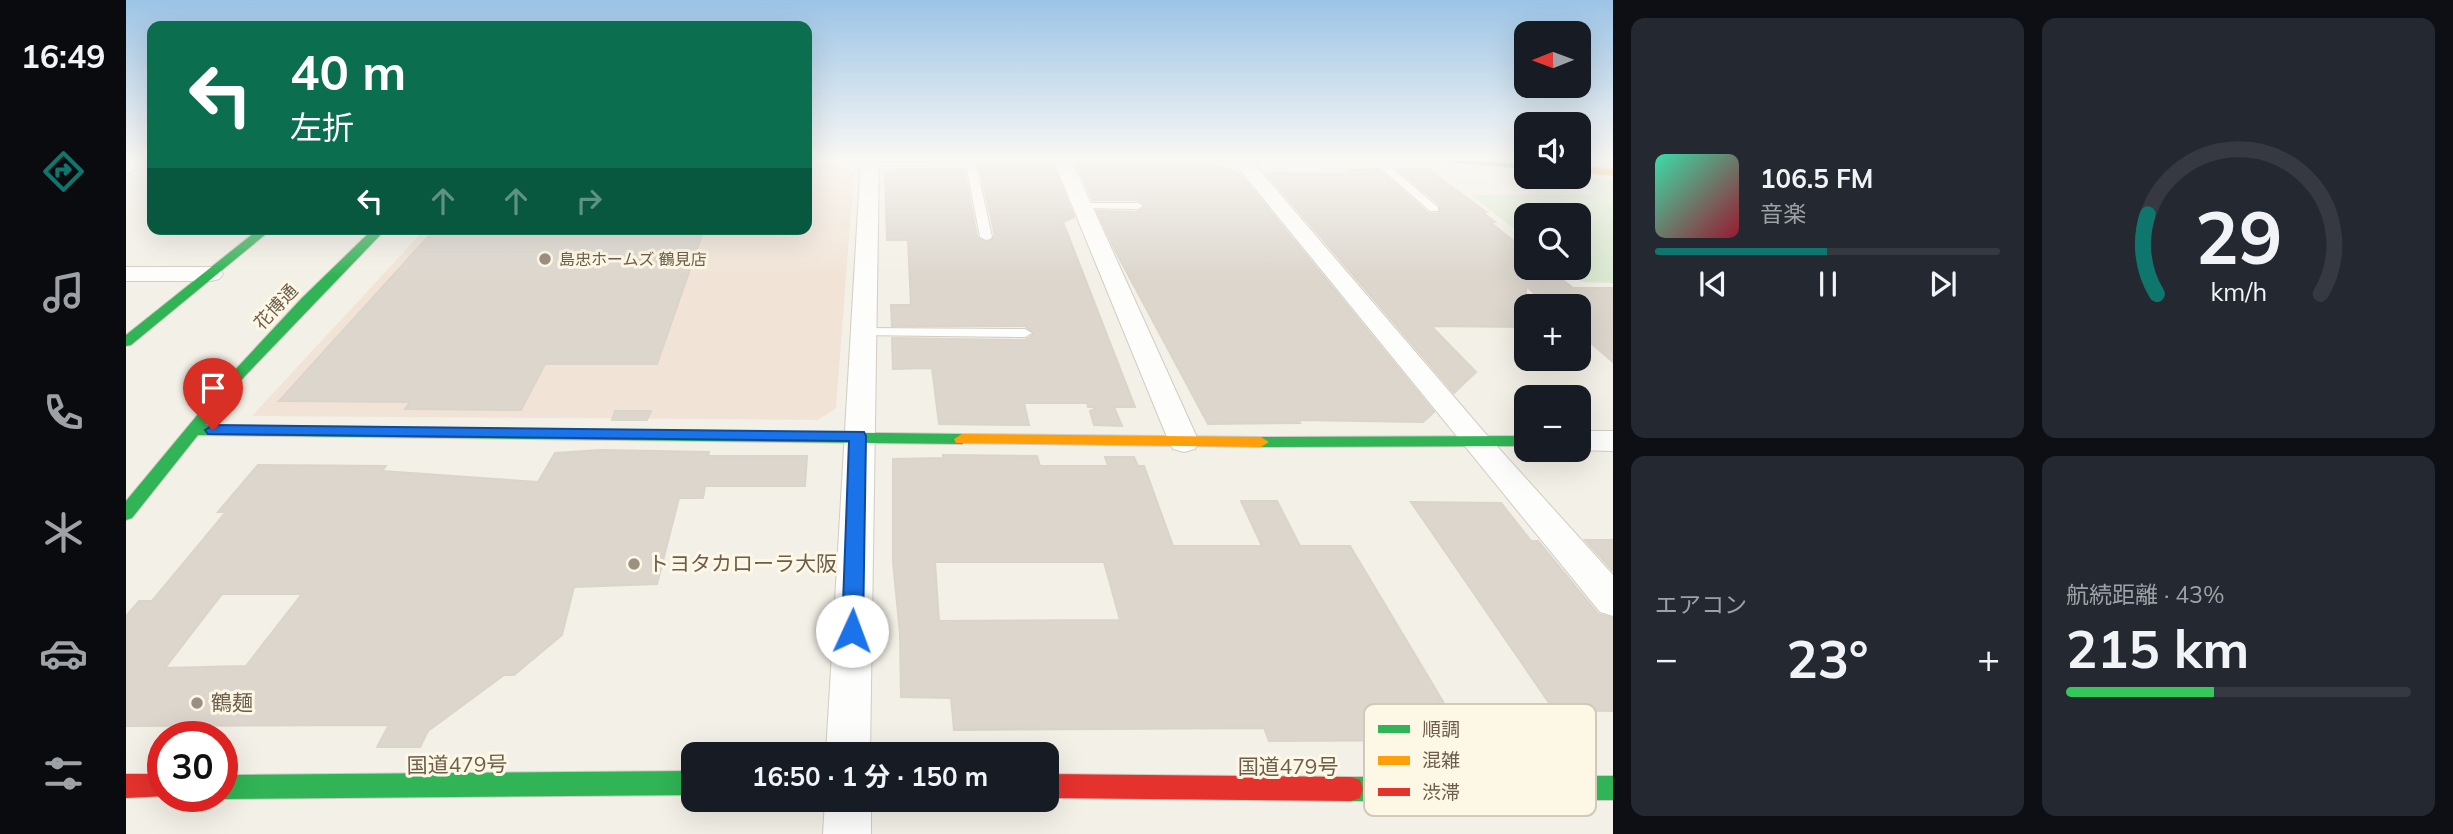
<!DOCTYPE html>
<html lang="ja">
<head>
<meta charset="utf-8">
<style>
  :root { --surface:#171b24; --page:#242831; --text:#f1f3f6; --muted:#9ea1a6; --line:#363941; --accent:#0f766e }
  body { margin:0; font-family:Mulish,"Noto Sans JP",sans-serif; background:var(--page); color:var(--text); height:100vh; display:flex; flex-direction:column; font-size:26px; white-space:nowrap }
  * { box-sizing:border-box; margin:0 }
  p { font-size:23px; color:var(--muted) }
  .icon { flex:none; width:38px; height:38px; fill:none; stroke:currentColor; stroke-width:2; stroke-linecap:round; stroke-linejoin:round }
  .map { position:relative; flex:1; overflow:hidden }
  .panel { display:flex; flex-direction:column; gap:18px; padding:18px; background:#0d0f14; width:840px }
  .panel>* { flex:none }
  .top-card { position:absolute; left:21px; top:21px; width:665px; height:214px; border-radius:14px; box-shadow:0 7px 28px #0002; background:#0b6e4f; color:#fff; overflow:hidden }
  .needle { width:46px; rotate:269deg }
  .buttons { position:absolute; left:1388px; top:21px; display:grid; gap:14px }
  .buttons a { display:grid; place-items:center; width:77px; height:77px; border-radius:14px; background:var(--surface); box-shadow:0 7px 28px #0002; font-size:35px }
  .speed { position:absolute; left:21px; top:721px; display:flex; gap:14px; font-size:35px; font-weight:700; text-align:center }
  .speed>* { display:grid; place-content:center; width:91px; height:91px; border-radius:50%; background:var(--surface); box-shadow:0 7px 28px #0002; line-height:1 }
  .speed .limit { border:10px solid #d22; background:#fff; color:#111 }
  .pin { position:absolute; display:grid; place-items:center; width:60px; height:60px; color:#fff; margin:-72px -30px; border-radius:50% 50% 50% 0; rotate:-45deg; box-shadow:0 0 7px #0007 }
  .pin .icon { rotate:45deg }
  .me { position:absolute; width:77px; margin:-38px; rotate:2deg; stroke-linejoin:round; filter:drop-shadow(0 0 5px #0008) }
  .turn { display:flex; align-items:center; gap:24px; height:147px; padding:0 28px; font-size:32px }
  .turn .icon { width:91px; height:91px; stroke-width:2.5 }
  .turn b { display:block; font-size:49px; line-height:60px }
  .lanes { display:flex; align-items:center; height:66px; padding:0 28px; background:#0003; justify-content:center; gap:35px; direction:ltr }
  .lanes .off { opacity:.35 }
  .big { font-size:52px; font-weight:700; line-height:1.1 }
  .panel .tile { flex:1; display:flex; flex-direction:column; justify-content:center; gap:10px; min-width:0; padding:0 24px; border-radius:14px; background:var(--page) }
  .panel .dial { align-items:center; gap:0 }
  .dial svg { height:182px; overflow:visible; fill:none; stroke:var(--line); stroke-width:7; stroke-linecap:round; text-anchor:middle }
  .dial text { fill:var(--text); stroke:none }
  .song { display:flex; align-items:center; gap:21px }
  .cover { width:84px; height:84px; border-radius:10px; background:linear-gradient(135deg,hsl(160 70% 55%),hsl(350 70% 35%)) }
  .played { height:7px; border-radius:4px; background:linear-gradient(90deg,var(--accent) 50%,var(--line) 50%) }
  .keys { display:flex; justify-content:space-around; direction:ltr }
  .heat { display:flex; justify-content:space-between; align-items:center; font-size:38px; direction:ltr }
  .charge { height:10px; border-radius:5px; background:linear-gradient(90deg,#34c759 43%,var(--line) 0) }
  .panel .tiles { flex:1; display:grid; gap:18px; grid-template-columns:repeat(2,1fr) }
  .trip { position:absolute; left:555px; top:742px; width:378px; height:70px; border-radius:14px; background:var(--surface); box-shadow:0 7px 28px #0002; font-weight:700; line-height:70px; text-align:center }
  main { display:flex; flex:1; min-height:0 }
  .dock { display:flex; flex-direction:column; width:126px; justify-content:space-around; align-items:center; background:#090b0e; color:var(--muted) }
  .dock .icon { width:49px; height:49px }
  .dock .current { color:var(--accent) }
  .dock b { font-size:32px; color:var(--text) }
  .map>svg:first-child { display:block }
  .commercial { fill:#f1e4d7 }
  .green { fill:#dcead2 }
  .building { fill:#dcd6cd; stroke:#dbd4ca; stroke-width:2; fill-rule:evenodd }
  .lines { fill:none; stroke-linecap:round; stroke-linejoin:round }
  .lane-casing { stroke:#d2ccc3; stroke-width:2 }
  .street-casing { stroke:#d2ccc3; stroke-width:2 }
  .fast-casing { stroke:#d1cbc1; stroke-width:2 }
  .slow-casing { stroke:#d1cbc1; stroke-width:2 }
  .jam-casing { stroke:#d1cbc1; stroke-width:2 }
  .lane { fill:#fdfdfb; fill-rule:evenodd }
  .street { fill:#fdfdfb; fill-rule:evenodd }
  .fast { fill:#30b455; fill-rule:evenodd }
  .slow { fill:#ff9f0a; fill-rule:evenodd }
  .jam { fill:#e5322d; fill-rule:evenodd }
  .route { fill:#1a73e8; stroke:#114b97; stroke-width:2 }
  .poi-dot { fill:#9d9082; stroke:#fdf8e6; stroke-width:2.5 }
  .labels { text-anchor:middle; stroke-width:6; stroke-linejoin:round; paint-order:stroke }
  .far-poi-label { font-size:16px; fill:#6e5d4b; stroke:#fdf8e6; text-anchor:start }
  .street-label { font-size:18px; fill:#6e5d4b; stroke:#fdf8e6 }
  .near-poi-label { font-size:21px; fill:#6e5d4b; stroke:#fdf8e6; text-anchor:start }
  .near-street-label { font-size:21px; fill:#6e5d4b; stroke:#fdf8e6 }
  .key { fill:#fdf8e6; stroke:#d2cab8; stroke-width:2 }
  .key-label { font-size:19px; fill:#6e5d4b }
</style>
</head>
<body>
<main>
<nav class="dock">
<b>16:49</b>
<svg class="icon current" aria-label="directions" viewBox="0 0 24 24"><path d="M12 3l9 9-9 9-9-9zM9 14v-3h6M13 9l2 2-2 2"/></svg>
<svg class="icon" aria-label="music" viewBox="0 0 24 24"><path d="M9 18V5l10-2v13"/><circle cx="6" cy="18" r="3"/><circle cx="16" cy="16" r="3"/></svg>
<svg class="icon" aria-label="phone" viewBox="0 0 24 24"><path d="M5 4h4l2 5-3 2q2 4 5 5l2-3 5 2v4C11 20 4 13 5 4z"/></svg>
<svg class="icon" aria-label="climate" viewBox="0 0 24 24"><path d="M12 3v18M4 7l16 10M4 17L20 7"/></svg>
<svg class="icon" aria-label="car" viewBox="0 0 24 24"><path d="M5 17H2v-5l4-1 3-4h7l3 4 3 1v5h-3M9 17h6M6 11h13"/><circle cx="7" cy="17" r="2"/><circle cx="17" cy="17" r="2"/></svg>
<svg class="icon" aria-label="filters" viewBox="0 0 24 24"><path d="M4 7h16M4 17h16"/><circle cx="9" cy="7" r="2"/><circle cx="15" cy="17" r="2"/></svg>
</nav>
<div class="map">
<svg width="1487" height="834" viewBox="0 0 1487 834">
  <rect width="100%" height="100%" fill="#f3f0e7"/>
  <path class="commercial" d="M 681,163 L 711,165 L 728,173 L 710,408 L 692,420 L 126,416 L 299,229 L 681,229 Z"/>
  <path class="green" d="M 1448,177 L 1487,179 L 1487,283 L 1456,282 L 1438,268 L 1452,268 L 1452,215 L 1400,215 L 1400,238 L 1345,195 L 1468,195 Z"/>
  <g class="building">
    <path d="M 868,160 L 925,160 L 948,217 L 937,222 L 1009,407 L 988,407 L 996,426 L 968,425 L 964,411 L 973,407 L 962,407 L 961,403 L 898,403 L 903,425 L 813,424 L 806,368 L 767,369 L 766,338 L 899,340 L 908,334 L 899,326 L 766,326 L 765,305 L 785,305 L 782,240 L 761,240 L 759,174 L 775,169 L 838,169 L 851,237 L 861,243 L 869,236 L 853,164 L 869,164 Z"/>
    <path d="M 949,161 L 1001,162 L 1003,165 L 1088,165 L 1113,173 L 1308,412 L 1297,422 L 1172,420 L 1174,423 L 1082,424 L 990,252 L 971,211 L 1012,212 L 1019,205 L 1012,200 L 967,200 Z"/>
    <path d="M 1252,169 L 1302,213 L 1312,214 L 1314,205 L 1271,169 L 1302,169 L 1360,212 L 1356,212 L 1369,222 L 1364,222 L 1400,251 L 1400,268 L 1421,268 L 1447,288 L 1487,288 L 1487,362 L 1452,332 L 1452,306 L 1423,306 L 1400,286 L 1400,327 L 1305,326 L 1350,372 L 1328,393 L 1140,173 L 1225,174 L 1221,170 Z"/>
    <path d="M 309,229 L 578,229 L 531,364 L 419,364 L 395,410 L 279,409 L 284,402 L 153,401 Z"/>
    <path d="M 489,411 L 525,411 L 521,420 L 486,420 Z"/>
    <path d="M 475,450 L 583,452 L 582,456 L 681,456 L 679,486 L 579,486 L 577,498 L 553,498 L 531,584 L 448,587 L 436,635 L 388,675 L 378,675 L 302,731 L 294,747 L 251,747 L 263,725 L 0,726 L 0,616 L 13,601 L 26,601 L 100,512 L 92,512 L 132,465 L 260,466 L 256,471 L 412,482 L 429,453 ZM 96,594 L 176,594 L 120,666 L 39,668 Z"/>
    <path d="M 817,455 L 911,456 L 914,466 L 982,466 L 979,457 L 1008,457 L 1012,466 L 1018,466 L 1047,546 L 1136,546 L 1115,501 L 1151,501 L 1174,546 L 1224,546 L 1340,740 L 1143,741 L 1138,728 L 828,730 L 825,698 L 775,697 L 774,634 L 767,562 L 767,459 L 817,458 ZM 809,562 L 978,562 L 994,620 L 813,621 Z"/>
    <path d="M 1285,502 L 1375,503 L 1405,541 L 1412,541 L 1472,614 L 1487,618 L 1487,711 L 1428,710 Z"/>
    <path d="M 1459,540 L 1487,540 L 1487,571 Z"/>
  </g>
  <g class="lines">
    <defs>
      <g id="lane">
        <path d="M 839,159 L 849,159 L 866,237 L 864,239 L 860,240 L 854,237 Z"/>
        <path d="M 1244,159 L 1255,159 L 1312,207 L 1312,211 L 1304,211 Z"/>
        <path d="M 956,203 L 1012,203 L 1017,206 L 1012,209 L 952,208 L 952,204 Z"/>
        <path d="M 736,328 L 899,329 L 906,333 L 899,337 L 731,335 L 729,332 L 731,329 Z"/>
      </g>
      <g id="street">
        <path d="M 3,159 L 26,159 L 0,175 L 0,161 Z"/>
        <path d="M 735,159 L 753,159 L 744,754 L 700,754 Z"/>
        <path d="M 927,159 L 945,159 L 1073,442 L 1069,449 L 1058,452 L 1047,449 L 1043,442 Z"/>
        <path d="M 1105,159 L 1124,159 L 1359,433 L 1487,575 L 1487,616 L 1474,612 Z"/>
        <path d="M 0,267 L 85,267 L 93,269 L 97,274 L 93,279 L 85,281 L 0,281 Z"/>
        <path d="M 1452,431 L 1487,431 L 1487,451 L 1447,450 L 1452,450 Z"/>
        <path d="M 699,800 L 745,800 L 745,834 L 697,834 Z"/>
      </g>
      <g id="fast">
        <path d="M 737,159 L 814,159 L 809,162 L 742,162 Z"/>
        <path d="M 1316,159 L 1400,162 L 1400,168 L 1321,162 Z"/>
        <path d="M 133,229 L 146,229 L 5,345 L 0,346 L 0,335 Z"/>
        <path d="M 247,229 L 260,229 L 118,377 L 80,425 L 836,434 L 844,439 L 836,444 L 72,435 L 6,518 L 0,520 L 0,501 L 108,371 L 176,298 Z"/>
        <path d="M 1400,436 L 1400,446 L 1135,447 L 1127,442 L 1135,437 Z"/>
        <path d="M 567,771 L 567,795 L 96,799 L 89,796 L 96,796 L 96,775 Z"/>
        <path d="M 1487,776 L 1487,800 L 1225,801 L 1216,798 L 1213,789 L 1216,780 L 1225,777 Z"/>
      </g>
      <g id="slow">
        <path d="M 1452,166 L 1487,169 L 1487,175 L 1452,172 Z"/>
        <path d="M 836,434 L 1135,437 L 1143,442 L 1135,447 L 830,443 L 828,439 Z"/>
      </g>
      <g id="jam">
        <path d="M 0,774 L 37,774 L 37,796 L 41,796 L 0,798 Z"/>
        <path d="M 920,774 L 1225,777 L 1234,780 L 1237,789 L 1234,798 L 1225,801 L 920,798 Z"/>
      </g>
    </defs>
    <use href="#lane" class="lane-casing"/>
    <use href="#street" class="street-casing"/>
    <use href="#fast" class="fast-casing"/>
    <use href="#slow" class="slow-casing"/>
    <use href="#jam" class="jam-casing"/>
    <use href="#lane" class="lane"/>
    <use href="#street" class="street"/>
    <use href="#fast" class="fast"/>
    <use href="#slow" class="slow"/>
    <use href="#jam" class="jam"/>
  </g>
  <linearGradient id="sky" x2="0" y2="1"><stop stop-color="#9cc4e6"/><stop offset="0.58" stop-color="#faf8f4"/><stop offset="1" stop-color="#faf8f4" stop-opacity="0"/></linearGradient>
  <rect width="1487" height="276" fill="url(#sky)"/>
  <path class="route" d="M 87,425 L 738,432 L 740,436 L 737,631 L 733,638 L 726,640 L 719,638 L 716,631 L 723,441 L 82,434 L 79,430 Z"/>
  <g class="poi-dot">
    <circle cx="419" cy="259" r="7"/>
    <circle cx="508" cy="564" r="7"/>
    <circle cx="71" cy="703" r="7"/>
  </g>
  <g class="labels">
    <g class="far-poi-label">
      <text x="433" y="265">島忠ホームズ 鶴見店</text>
    </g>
    <g class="street-label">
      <text transform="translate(150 307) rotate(-47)" y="6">花博通</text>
    </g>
    <g class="near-poi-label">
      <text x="522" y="571">トヨタカローラ大阪</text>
      <text x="85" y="710">鶴麺</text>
    </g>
    <g class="near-street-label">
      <text transform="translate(331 765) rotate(-1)" y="7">国道479号</text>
      <text x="1162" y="774">国道479号</text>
    </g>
  </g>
  <rect x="1238" y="704" width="232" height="112" rx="10" class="key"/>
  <rect x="1252" y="725" width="32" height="8" fill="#30b455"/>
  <rect x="1252" y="756" width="32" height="9" fill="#ff9f0a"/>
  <rect x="1252" y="788" width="32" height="8" fill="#e5322d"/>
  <g class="key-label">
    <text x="1296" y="736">順調</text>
    <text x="1296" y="767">混雑</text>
    <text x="1296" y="799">渋滞</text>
  </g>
</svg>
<div class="buttons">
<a><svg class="needle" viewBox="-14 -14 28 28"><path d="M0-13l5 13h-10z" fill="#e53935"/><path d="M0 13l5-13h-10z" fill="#9ea1a6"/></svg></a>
<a><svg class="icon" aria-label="sound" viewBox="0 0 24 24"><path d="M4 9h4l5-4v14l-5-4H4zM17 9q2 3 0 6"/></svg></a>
<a><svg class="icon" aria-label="search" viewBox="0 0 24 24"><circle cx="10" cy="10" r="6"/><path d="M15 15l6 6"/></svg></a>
<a>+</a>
<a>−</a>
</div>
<div class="speed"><div class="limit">30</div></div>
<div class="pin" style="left:87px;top:430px;background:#d93025"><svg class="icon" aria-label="arrive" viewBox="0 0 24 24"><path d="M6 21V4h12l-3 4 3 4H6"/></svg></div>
<svg class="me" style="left:726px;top:631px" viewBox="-20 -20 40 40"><circle r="19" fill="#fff"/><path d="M0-13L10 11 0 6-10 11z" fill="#1a73e8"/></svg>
<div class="trip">16:50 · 1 分 · 150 m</div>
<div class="top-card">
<div class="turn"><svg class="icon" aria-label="left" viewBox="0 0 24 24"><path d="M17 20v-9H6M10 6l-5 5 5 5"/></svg><div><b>40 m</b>左折</div></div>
<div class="lanes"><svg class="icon" aria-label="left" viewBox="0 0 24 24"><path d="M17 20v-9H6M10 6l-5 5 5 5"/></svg><svg class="icon off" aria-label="ahead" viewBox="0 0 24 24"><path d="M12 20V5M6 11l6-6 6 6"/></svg><svg class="icon off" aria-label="ahead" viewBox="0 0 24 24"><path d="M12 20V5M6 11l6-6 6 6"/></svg><svg class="icon off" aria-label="right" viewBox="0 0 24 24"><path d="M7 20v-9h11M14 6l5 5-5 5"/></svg></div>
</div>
</div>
<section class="panel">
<div class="tiles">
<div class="tile">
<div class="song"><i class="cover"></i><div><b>106.5 FM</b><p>音楽</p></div></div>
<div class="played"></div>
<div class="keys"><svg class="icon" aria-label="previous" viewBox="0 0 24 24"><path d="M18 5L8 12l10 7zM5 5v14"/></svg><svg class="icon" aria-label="pause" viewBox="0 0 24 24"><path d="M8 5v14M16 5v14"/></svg><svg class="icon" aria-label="next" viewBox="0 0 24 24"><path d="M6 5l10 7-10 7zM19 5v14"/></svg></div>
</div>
<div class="tile dial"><svg viewBox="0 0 100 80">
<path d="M14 69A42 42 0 1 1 86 69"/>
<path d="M14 69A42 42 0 0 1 10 34" stroke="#0f766e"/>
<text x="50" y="56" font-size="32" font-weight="700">29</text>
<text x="50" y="72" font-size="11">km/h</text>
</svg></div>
<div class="tile"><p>エアコン</p>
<div class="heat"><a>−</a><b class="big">23°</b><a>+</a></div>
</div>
<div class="tile"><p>航続距離 · 43%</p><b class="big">215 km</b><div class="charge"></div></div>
</div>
</section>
</main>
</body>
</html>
